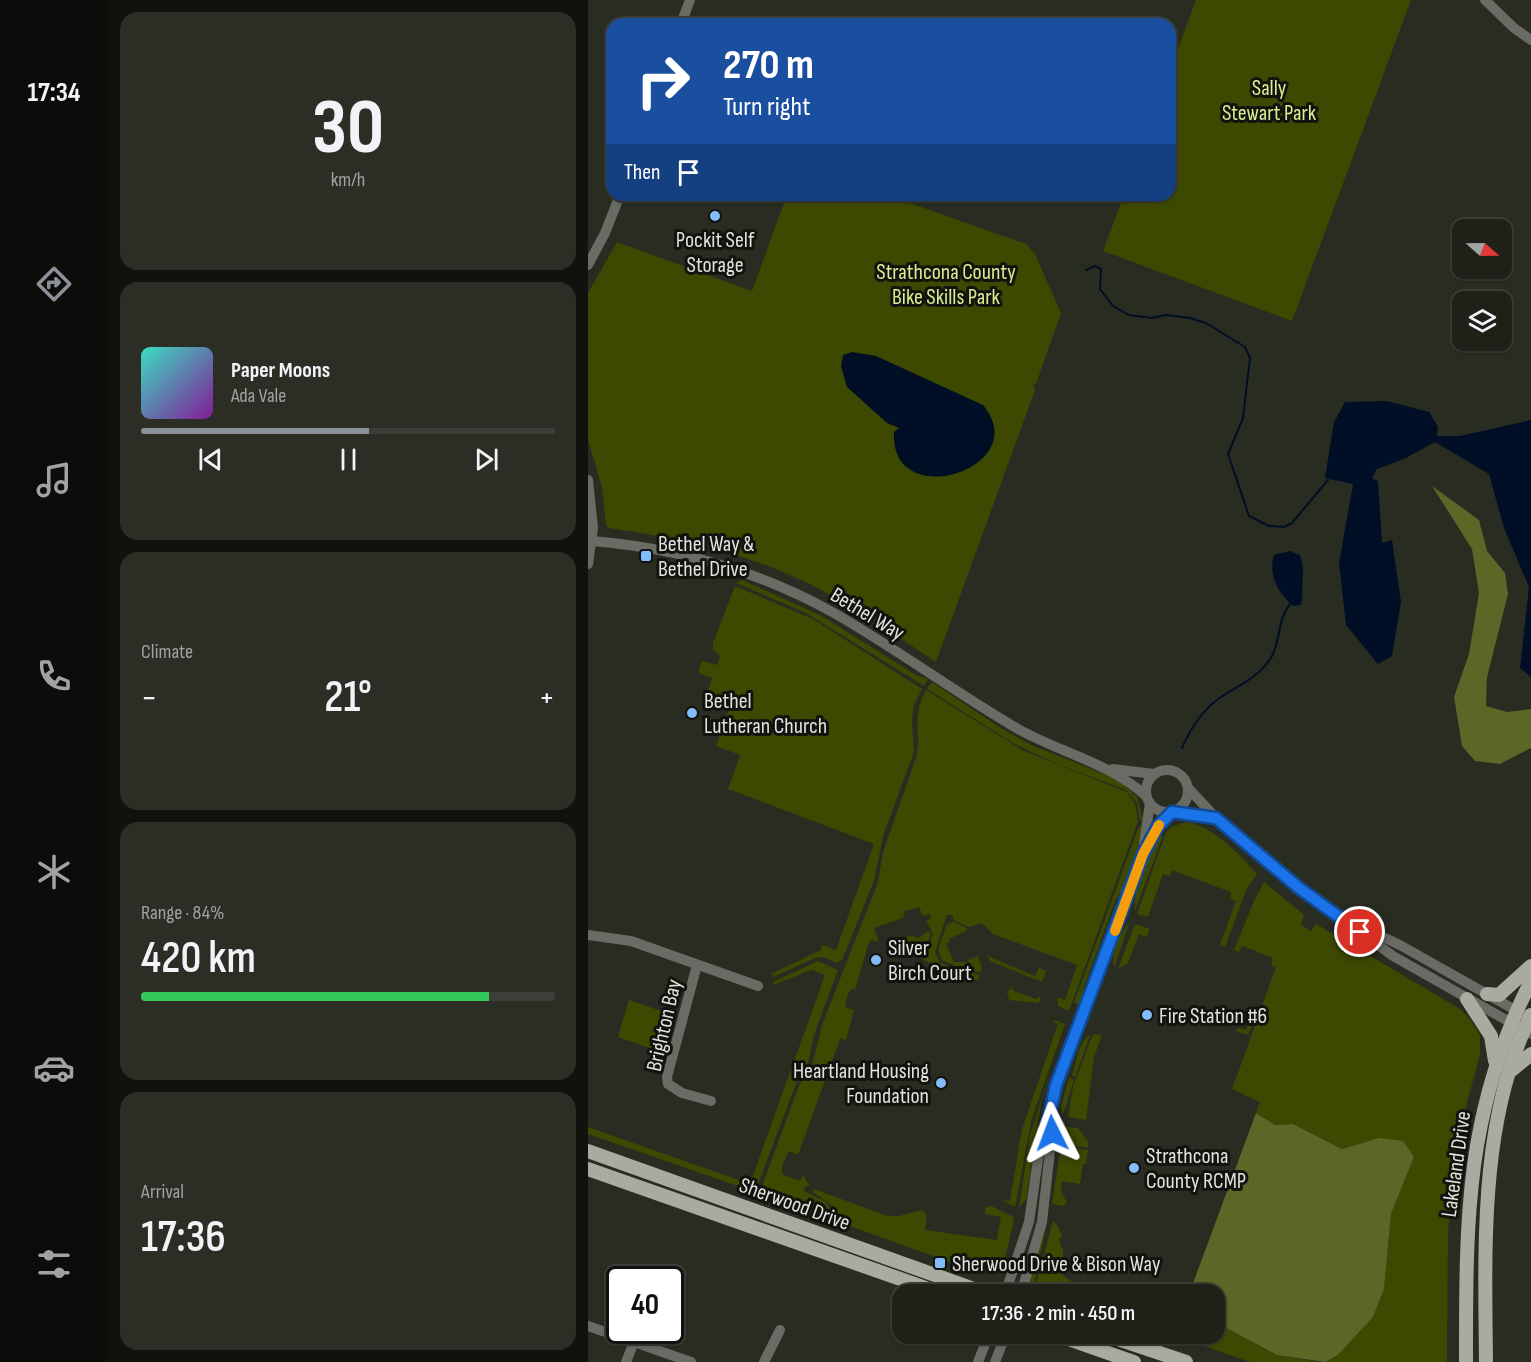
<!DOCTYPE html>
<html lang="en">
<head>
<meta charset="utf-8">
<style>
  :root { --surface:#1f2119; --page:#2c2e26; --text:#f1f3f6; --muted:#a1a3a2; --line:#3c3e38; --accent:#8c9099 }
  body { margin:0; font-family:"Sofia Sans Condensed",sans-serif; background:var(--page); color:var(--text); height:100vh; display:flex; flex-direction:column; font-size:22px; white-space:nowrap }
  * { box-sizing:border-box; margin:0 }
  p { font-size:20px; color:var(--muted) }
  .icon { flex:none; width:33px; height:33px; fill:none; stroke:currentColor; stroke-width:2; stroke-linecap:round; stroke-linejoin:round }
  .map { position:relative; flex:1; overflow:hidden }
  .details { display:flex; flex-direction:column; gap:12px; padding:12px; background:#11120e; width:480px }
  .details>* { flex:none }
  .top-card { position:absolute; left:18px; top:18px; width:570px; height:183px; border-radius:18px; box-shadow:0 2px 4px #0004,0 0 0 2px var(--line); background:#1a4fa0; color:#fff; overflow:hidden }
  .needle { width:39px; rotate:110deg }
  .tools { position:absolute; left:864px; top:219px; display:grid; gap:12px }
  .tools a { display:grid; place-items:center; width:60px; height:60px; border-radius:12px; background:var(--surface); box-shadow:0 2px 4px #0004,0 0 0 2px var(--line); font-size:30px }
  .speed { position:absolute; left:18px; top:1266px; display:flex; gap:12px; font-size:30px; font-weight:700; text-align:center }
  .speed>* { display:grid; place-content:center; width:78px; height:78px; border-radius:50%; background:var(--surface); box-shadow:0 2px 4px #0004,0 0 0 2px var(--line); line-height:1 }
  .speed .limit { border:3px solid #111; border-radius:9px; background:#fff; color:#111 }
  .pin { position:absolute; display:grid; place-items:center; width:51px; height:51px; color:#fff; margin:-26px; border:3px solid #fff; border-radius:50%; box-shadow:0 2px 6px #0007 }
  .me { position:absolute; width:66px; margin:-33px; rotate:357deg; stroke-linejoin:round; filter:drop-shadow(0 0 4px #0008) }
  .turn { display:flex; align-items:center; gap:21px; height:126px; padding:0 18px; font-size:27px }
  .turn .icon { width:78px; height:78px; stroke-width:2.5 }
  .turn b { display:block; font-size:42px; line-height:51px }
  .then { display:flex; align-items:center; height:57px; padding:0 18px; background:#0003; gap:12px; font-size:22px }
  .big { font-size:45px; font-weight:600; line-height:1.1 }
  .details .card { flex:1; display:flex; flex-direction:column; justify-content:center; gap:9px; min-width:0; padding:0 21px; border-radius:18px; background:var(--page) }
  .details .dial { align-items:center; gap:0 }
  .dial b { font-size:78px; line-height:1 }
  .song { display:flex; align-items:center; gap:18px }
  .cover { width:72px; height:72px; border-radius:9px; background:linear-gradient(135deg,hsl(170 70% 55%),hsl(290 70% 35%)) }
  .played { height:6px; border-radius:3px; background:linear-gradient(90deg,var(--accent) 55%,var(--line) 55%) }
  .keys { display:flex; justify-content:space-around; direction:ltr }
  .heat { display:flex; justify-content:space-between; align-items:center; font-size:33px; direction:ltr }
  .charge { height:9px; border-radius:4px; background:linear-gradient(90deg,#34c759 84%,var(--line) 0) }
  .trip { position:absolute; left:304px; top:1284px; width:333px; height:60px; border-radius:18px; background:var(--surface); box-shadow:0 2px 4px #0004,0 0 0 2px var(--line); font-weight:600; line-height:60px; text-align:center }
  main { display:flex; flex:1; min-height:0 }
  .menu { display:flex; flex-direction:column; width:108px; justify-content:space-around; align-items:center; background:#0c0d0a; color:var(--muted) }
  .menu .icon { width:42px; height:42px }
  .menu .current { color:var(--accent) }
  .menu b { font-size:27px; color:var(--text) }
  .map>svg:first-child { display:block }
  .green { fill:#3d4901 }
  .forest { fill:#5a6726 }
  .water { fill:#000f25 }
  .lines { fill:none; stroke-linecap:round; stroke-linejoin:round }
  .stream { stroke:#000f25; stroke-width:2 }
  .minor { stroke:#696b65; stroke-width:10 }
  .major { stroke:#a8aba0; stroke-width:14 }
  .route-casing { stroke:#114b97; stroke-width:15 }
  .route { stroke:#1a73e8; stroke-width:10 }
  .slow { stroke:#f59e0b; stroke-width:10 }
  .poi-dot { fill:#82bcfa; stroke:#12130f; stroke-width:2 }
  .labels { text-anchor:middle; stroke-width:6; stroke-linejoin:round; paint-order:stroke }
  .park-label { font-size:22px; fill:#d8ee90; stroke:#12130f }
  .poi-label { font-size:22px; fill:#e0e2db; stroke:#12130f; text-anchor:start }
  .street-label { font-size:22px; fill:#e0e2db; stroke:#12130f }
</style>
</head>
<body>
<main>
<nav class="menu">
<b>17:34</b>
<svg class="icon current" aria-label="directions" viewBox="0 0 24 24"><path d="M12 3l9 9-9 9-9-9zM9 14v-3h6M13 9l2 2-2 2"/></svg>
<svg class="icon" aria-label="music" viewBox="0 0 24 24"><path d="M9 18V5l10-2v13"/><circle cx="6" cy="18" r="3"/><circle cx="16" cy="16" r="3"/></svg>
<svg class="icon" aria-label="phone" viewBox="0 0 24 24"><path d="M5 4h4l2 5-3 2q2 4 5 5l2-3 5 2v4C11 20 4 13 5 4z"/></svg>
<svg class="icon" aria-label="climate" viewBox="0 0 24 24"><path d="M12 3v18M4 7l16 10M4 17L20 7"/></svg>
<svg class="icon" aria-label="car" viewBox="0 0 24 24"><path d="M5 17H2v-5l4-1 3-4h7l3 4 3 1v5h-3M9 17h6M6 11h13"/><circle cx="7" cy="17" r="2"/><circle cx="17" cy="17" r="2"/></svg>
<svg class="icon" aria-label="filters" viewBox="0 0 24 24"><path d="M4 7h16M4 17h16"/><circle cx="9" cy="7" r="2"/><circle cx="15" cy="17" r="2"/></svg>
</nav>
<section class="details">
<div class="card dial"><b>30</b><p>km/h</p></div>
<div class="card">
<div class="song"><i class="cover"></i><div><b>Paper Moons</b><p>Ada Vale</p></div></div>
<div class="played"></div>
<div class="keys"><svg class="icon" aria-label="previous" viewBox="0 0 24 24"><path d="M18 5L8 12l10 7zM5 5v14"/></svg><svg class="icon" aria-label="pause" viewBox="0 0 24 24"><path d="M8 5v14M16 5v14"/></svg><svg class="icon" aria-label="next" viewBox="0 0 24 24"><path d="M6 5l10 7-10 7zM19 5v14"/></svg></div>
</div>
<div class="card"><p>Climate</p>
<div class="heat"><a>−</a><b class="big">21°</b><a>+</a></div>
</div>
<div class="card"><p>Range · 84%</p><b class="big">420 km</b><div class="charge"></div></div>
<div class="card"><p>Arrival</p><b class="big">17:36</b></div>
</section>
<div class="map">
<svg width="943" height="1362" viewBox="0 0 943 1362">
  <rect width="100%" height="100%" fill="#292c21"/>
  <g class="green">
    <path d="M 608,0 L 823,0 L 704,321 L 515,251 L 536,195 L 582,195 L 582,70 Z"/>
    <path d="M 199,195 L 299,195 L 438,244 L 447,254 L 473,313 L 448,384 L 445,383 L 447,390 L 348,662 C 306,634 264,605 219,583 C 156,552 90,538 21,528 L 18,525 L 14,487 L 0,439 L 0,293 L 29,242 L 164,291 Z"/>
    <path d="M 154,580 L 232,615 L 328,675 L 340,679 L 336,686 L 218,613 L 148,583 Z"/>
    <path d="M 147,586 L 225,619 L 334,689 L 326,705 L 324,721 L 326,752 L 295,836 L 286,881 L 254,960 L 248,963 L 236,957 L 227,958 L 185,977 L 183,974 L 233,950 L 234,945 L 248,950 L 286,844 L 140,789 L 152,755 L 128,746 L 143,703 L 119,694 L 124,678 L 110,673 L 114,661 L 129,665 L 132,656 L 125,649 L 125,643 Z"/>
    <path d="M 344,682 L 411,727 L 443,745 L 531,780 L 549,797 L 555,820 L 552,820 L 549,803 L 538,790 L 467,763 L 425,743 L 339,689 Z"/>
    <path d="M 338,690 L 436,751 L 539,792 L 547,804 L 550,821 L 481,1011 L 470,1006 L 469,997 L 477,1000 L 489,965 L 405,934 L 394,923 L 381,927 L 365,920 L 365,915 L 359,915 L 347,952 L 351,962 L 371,970 L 381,968 L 383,972 L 391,975 L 390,981 L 335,960 L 345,934 L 338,921 L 343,918 L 342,914 L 335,916 L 331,907 L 317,911 L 315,918 L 286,928 L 290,938 L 289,942 L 283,940 L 280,945 L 267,990 L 264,989 L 260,993 L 257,1007 L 266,1010 L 258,1040 L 252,1039 L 210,1155 L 201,1151 L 194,1166 L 194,1174 L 212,1181 L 215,1175 L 222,1186 L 218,1186 L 216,1191 L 238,1202 L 253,1223 L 171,1194 L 212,1083 L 225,1062 L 234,1025 L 290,882 L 295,852 L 328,758 C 334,732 323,717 338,690 Z"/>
    <path d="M 599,822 C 625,826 652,855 669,874 L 659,888 L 637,947 L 632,945 L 648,901 L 642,899 L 643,892 L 584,870 L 582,876 L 575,874 L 560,917 L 549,914 L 578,832 L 585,826 Z"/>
    <path d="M 555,825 L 548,857 L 538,885 L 528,899 L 496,987 L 493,1004 L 486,1003 L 551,826 Z"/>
    <path d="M 571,830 L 575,836 L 547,911 C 543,896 564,845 571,830 Z"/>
    <path d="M 676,882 L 716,915 L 713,925 L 723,931 L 728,924 L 872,1009 L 881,1018 L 892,1035 L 892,1055 L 866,1150 L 869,1150 L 860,1231 L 859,1362 L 737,1362 L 750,1355 L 785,1317 L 796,1289 L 803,1214 L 826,1157 L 791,1138 L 754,1149 L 705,1124 L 687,1125 L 668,1113 L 672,1102 L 644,1089 L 667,1026 L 664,1025 L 660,1035 L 648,1031 L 650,1028 L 658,1030 L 662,1020 L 668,1022 L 688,967 L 683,965 L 685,958 L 654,946 L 651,952 L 646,950 L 666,901 Z"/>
    <path d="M 366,922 L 379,928 L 378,931 L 361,939 L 362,942 L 358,944 L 366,962 L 378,962 L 380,965 L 373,968 L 354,960 L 350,949 L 359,924 Z"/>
    <path d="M 541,924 L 527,965 L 526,966 C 523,956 532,930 541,924 Z"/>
    <path d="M 547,924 L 562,929 L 559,937 L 551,934 L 540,963 L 530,969 Z"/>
    <path d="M 341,931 L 343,934 L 334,957 L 306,947 L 311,944 L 310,941 L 323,935 L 330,938 Z"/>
    <path d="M 389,956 L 394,966 L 392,973 L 384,970 L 380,960 Z"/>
    <path d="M 400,956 L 447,976 L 451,968 L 458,971 L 454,982 L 402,961 Z"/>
    <path d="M 230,961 L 250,970 L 226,1035 L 220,1063 L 209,1081 L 167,1192 L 0,1134 L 0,1127 L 162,1184 L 237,975 L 223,970 L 186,985 L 185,982 Z"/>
    <path d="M 428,984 L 424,989 L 426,991 L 448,999 L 453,995 L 451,1003 L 421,1000 L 419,992 Z"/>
    <path d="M 41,1000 L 88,1016 L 76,1053 L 30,1037 Z"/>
    <path d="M 466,1020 L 477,1024 L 444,1118 L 427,1207 L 414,1200 L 422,1201 L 434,1129 L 470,1024 L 465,1022 Z"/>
    <path d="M 505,1034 L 514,1035 L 506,1057 L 498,1120 L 480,1117 L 485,1087 Z"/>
    <path d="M 501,1035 L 502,1036 L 487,1077 L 484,1076 C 488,1064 489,1045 501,1035 Z"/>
    <path d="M 464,1067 L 453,1104 L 438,1200 L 431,1208 L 442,1135 Z"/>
    <path d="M 481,1077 L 486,1080 L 475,1115 L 473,1108 Z"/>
    <path d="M 477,1127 L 490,1128 L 501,1143 L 500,1148 L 473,1144 Z"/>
    <path d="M 473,1146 L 500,1150 L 498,1164 L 495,1164 L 492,1184 L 474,1181 L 473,1191 L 479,1203 L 475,1206 L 464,1204 Z"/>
    <path d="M 226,1189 L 299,1216 L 311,1216 L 334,1210 L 339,1215 L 337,1230 L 409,1240 L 413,1217 L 397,1214 L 397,1208 L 403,1206 L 424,1216 L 426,1219 L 417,1258 L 408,1274 L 406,1269 L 395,1273 L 387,1271 L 256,1224 L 245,1206 L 225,1192 Z"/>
    <path d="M 465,1221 L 470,1226 L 474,1236 L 471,1240 L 475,1251 L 475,1275 L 482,1281 L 518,1294 L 473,1294 L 457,1287 L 447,1288 Z"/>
    <path d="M 459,1222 L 445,1289 L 442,1289 L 441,1280 Z"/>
    <path d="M 627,1322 L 689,1355 L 731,1362 L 662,1362 L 581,1334 L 627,1334 Z"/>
  </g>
  <g class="forest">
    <path d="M 844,486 L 891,520 L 899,551 L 917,573 L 920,594 L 899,677 L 898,706 L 919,712 L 943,709 L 943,748 L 912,764 L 887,761 L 874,746 L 866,697 L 881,654 L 891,593 L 884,549 Z"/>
    <path d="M 668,1113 L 687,1125 L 705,1124 L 754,1149 L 791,1138 L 815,1141 L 826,1157 L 803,1214 L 796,1289 L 785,1317 L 750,1355 L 737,1362 L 689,1355 L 627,1322 L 627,1294 L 601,1294 Z"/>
  </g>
  <g class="water">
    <path d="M 264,352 L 288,356 L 395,405 C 448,468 301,515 306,432 L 311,428 L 299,423 L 259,387 L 253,366 L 255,355 Z"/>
    <path d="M 799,401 L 841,412 L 850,427 L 849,436 L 872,436 L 943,420 L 943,677 L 932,668 L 941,587 L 916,528 L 901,474 L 847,442 L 816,459 L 789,469 L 784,478 L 790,481 L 794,543 L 804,540 L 813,602 L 804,656 L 790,664 L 758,625 L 751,563 L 765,484 L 737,478 L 746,422 L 757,402 Z"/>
    <path d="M 702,551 L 712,555 L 715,568 L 714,600 L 713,605 L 705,606 C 690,593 680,575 686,555 Z"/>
  </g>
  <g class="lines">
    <g class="stream">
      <path d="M 498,270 L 507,266 L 513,269 L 512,289 L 525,306 L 541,315 L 564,318 L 578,315 L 602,318 L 618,323 L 657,347 L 662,358 L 655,418 L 640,454 L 661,516 L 681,526 L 696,527 L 704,523 L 740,480"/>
      <path d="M 594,748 C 603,727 614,710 633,697 C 651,685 673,676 684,656 C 693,639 689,620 702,604"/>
    </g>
    <g class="minor">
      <path d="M 897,0 L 926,28 L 943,40"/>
      <path d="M 93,24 L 102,0"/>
      <path d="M 0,265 L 17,233 L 32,195"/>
      <path d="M 0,480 L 5,528 L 0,564"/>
      <path d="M 4,541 C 89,548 171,571 246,613 C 309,649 368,693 430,729 C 473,753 522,763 558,796"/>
      <path d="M 525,769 L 566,774"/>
      <circle cx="579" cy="791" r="21"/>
      <path d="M 601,789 L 628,818 L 711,888 L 805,956 L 943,1034"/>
      <path d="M 588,810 L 624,817"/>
      <path d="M 556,844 L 562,803"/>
      <path d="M 775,928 L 812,945 L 943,1019"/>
      <path d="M 0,935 L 43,941 L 170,986"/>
      <path d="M 109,965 L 79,1077 L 80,1084 L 94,1093 L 123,1101"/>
      <path d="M 417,1294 L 441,1222 L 454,1131 L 459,1126 L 468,1085 L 555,853 L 570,826 L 584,812"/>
      <path d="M 433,1294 L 454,1222 L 464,1133 L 459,1126"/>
      <path d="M 0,1326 L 103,1362"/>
      <path d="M 38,1362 L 46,1342"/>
      <path d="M 176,1362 L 192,1330"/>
      <path d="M 390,1362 L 401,1334"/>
      <path d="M 407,1362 L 418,1334"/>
    </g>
    <g class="major">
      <path d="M 899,994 L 911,995 L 943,966"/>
      <path d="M 879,999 L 903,1036 L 907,1061"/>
      <path d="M 924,1070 L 943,1054"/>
      <path d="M 0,1151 L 400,1294"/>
      <path d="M 0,1169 L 355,1294"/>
      <path d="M 466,1334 L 546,1362"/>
      <path d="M 515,1334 L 598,1362"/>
      <path d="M 878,1362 C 878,1220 877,1112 943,981"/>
      <path d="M 898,1362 C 897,1249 891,1120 943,1015"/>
    </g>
  </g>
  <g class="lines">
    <defs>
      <path id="route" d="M 464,1133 L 459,1126 L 468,1085 L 555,854 L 570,826 L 584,812 L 628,818 L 711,888 L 772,932"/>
    </defs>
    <use href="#route" class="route-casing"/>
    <use href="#route" class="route"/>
    <path class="slow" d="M 527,931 L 555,854 L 571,825"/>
  </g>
  <g class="poi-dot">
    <circle cx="127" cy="216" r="6"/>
    <rect x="52" y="550" width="12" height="12" rx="3"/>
    <circle cx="104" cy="713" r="6"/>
    <circle cx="288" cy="960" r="6"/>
    <circle cx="559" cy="1015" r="6"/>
    <circle cx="353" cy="1083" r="6"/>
    <circle cx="546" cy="1168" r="6"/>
    <rect x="346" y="1257" width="12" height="12" rx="3"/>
  </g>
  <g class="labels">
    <g class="park-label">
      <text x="681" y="95">Sally<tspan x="681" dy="25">Stewart Park</tspan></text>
      <text x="358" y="279">Strathcona County<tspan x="358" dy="25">Bike Skills Park</tspan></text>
    </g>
    <g class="poi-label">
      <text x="127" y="247" text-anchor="middle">Pockit Self<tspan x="127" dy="25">Storage</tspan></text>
      <text x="70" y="551">Bethel Way &amp;<tspan x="70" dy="25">Bethel Drive</tspan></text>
      <text x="116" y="708">Bethel<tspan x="116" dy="25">Lutheran Church</tspan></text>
      <text x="300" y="955">Silver<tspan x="300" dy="25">Birch Court</tspan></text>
      <text x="571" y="1023">Fire Station #6</text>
      <text x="341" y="1078" text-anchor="end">Heartland Housing<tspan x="341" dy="25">Foundation</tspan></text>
      <text x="558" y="1163">Strathcona<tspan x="558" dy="25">County RCMP</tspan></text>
      <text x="364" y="1271">Sherwood Drive &amp; Bison Way</text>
    </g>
    <g class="street-label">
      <text transform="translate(280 613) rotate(31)" y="8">Bethel Way</text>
      <text transform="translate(75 1025) rotate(-77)" y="8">Brighton Bay</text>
      <text transform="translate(867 1164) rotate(-82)" y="8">Lakeland Drive</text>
      <text transform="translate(207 1203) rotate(20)" y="8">Sherwood Drive</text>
    </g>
  </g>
</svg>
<div class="tools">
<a><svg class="needle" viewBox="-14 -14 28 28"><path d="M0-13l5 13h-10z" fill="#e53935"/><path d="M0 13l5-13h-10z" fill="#a1a3a2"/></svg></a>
<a><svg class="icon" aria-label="layers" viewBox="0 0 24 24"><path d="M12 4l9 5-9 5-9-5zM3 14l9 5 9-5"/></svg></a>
</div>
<div class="speed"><div class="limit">40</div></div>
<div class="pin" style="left:772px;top:932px;background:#d93025"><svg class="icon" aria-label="arrive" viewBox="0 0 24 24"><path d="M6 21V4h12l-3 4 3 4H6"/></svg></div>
<svg class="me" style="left:464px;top:1133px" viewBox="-20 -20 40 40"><path d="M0-17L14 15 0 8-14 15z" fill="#1a73e8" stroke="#fff" stroke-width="4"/></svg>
<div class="trip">17:36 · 2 min · 450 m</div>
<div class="top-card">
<div class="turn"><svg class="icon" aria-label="right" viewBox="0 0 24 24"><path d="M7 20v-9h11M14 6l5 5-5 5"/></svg><div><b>270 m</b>Turn right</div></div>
<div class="then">Then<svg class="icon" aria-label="arrive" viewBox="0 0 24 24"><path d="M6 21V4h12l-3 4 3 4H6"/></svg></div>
</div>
</div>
</main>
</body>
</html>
